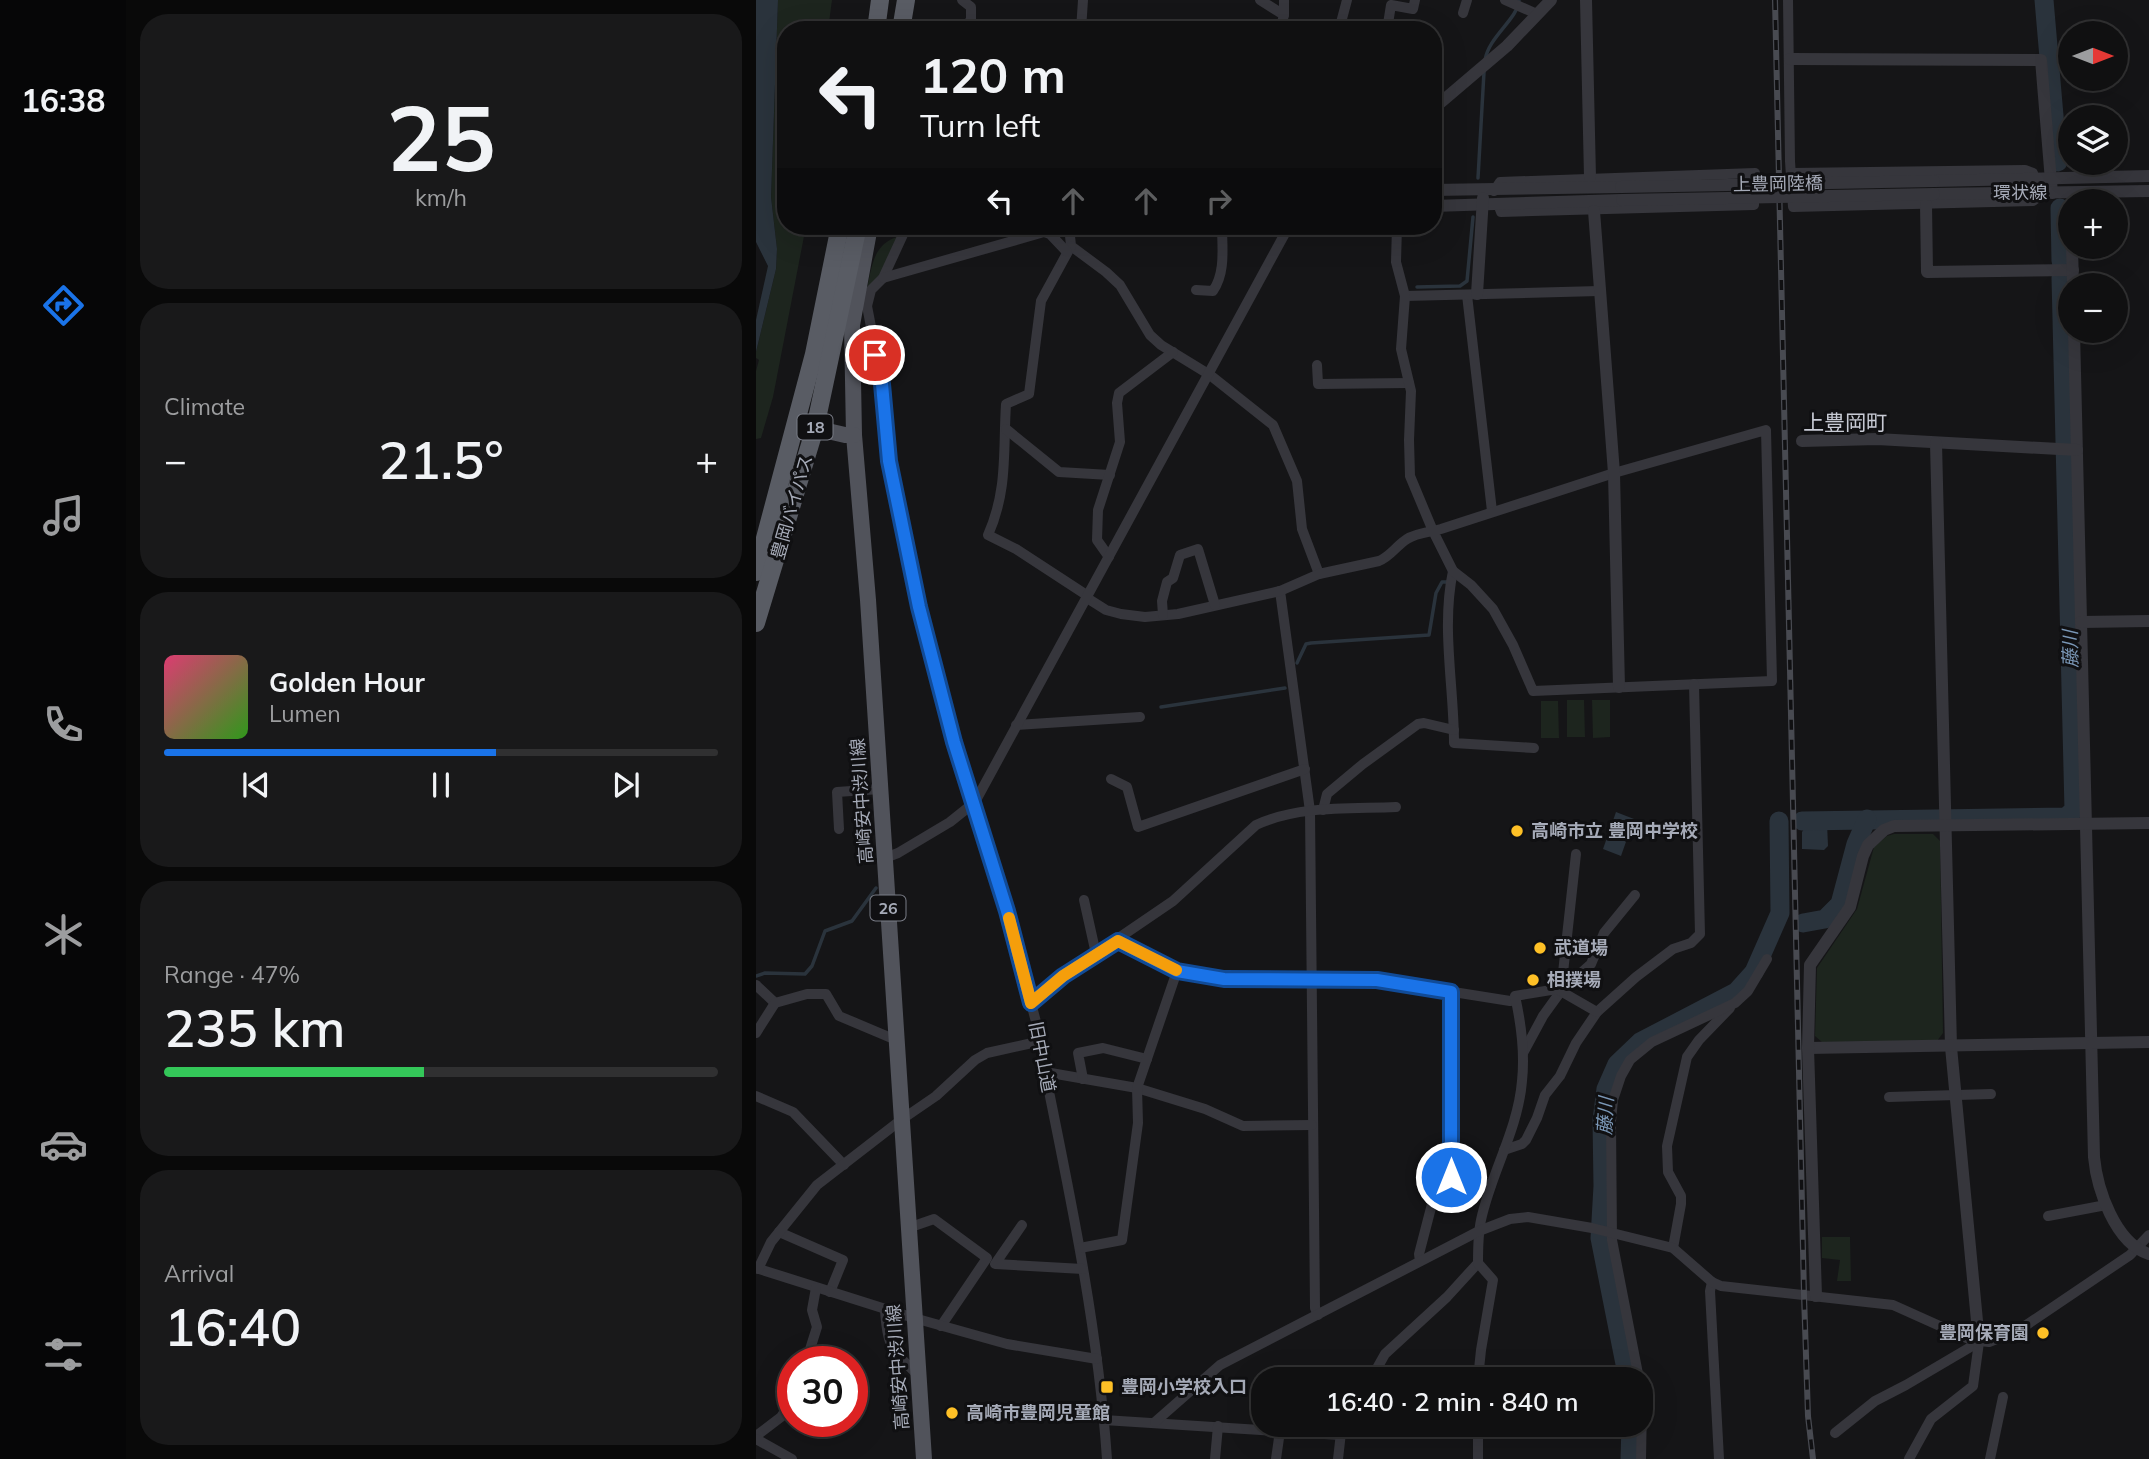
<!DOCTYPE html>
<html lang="en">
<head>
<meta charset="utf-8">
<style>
  :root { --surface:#101011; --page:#19191a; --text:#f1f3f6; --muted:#9c9d9f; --line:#303031; --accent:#1a73e8 }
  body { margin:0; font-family:Mulish,"Noto Sans JP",sans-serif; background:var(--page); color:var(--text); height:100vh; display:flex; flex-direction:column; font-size:26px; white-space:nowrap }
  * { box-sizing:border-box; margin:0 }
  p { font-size:23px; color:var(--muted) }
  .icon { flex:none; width:38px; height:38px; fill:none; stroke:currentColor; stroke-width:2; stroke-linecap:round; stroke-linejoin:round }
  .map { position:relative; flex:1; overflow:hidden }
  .drawer { display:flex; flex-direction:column; gap:14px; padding:14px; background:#090909; width:630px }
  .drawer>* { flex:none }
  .hud { position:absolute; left:21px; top:21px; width:665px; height:214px; border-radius:28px; box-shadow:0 7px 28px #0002,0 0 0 2px var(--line); background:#101011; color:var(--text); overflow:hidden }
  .needle { width:46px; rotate:90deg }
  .controls { position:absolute; left:1302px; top:21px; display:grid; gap:14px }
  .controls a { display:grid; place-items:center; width:70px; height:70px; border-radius:50%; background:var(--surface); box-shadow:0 7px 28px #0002,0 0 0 2px var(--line); font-size:35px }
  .speed { position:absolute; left:21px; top:1346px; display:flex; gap:14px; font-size:35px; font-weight:700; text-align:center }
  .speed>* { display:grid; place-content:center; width:91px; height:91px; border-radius:50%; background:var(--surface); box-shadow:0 7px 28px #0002,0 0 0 2px var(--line); line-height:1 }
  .speed .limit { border:10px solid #d22; background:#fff; color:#111 }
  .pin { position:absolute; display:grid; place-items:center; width:60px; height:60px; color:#fff; margin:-30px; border:4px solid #fff; border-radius:50%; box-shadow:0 2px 7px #0007 }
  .me { position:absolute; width:77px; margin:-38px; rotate:0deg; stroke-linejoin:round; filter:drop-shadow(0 0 5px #0008) }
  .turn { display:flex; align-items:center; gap:24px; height:147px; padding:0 28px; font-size:32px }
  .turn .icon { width:91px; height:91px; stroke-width:2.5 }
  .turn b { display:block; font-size:49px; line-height:60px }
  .lanes { display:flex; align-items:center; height:66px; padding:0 28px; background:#0003; justify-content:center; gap:35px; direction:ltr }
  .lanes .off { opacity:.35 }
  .big { font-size:52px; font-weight:600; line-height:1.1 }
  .drawer .tile { flex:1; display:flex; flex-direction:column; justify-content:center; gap:10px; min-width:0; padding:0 24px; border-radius:28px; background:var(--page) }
  .drawer .dial { align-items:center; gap:0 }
  .dial b { font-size:91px; line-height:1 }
  .song { display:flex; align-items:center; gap:21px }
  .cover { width:84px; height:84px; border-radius:10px; background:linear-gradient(135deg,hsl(340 70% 55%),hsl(110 70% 35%)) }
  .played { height:7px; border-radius:4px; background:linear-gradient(90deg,var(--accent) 60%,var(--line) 60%) }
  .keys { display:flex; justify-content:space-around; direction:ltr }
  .heat { display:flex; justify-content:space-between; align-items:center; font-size:38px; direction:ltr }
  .charge { height:10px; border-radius:5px; background:linear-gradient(90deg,#34c759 47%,var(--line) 0) }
  .trip { position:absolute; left:495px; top:1367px; width:402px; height:70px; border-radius:28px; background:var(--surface); box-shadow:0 7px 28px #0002,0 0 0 2px var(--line); font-weight:600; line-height:70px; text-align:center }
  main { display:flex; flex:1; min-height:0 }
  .dock { display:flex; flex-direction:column; width:126px; justify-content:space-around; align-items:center; background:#060607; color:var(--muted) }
  .dock .icon { width:49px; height:49px }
  .dock .current { color:var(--accent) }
  .dock b { font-size:32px; color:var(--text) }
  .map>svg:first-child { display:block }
  .green { fill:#1d251e }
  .water { fill:#2a333c }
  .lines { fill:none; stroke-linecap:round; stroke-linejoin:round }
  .stream { stroke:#2a333c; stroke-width:3.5 }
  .river { stroke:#2a333c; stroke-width:19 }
  .minor { stroke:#36363c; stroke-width:10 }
  .tertiary { stroke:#36363c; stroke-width:12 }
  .primary { stroke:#51535b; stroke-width:16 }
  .trunk { stroke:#595c64; stroke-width:18 }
  .rail-casing { stroke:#484a51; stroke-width:6 }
  .rail { stroke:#101012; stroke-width:3.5; stroke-dasharray:10; stroke-linecap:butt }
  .tertiary-bridge { stroke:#36363c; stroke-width:12 }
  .route-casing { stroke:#114b97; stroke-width:18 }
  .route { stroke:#1a73e8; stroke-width:12 }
  .slow { stroke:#f59e0b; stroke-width:12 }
  .poi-dot { fill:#fec026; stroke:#101012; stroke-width:2.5 }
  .labels { text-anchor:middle; stroke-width:6; stroke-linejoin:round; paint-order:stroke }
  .shield { fill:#101012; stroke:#797c86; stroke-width:2 }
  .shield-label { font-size:16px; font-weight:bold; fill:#a6abb8 }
  .street-label { font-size:18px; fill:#a6abb8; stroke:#101012 }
  .poi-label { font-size:18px; font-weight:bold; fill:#a6abb8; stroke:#101012; text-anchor:start }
  .water-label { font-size:19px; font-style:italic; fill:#7a97b6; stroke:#101012 }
  .quarter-label { font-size:21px; fill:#c7cad4; stroke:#101012 }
</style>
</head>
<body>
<main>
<nav class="dock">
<b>16:38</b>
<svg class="icon current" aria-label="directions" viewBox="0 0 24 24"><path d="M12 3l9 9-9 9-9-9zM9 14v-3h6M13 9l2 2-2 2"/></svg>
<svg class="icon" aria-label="music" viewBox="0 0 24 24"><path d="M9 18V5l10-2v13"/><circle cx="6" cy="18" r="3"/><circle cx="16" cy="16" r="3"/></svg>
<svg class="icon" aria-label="phone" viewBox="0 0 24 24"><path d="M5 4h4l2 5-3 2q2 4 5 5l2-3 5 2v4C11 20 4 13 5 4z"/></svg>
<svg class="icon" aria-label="climate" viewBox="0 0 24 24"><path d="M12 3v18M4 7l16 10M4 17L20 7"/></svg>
<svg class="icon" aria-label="car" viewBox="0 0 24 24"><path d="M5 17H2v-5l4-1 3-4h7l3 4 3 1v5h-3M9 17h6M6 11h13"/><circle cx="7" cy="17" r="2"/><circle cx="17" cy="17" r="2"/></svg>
<svg class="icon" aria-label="filters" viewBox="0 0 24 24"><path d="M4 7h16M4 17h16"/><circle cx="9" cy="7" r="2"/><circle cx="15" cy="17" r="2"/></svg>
</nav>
<section class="drawer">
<div class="tile dial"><b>25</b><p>km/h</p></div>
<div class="tile"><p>Climate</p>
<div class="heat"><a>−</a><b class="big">21.5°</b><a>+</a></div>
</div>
<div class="tile">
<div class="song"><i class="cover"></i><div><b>Golden Hour</b><p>Lumen</p></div></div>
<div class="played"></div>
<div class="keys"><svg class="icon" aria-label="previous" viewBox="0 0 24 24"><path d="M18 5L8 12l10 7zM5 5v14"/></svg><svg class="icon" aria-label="pause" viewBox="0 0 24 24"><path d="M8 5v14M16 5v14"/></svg><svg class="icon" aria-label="next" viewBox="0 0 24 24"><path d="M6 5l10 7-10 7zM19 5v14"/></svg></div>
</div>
<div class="tile"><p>Range · 47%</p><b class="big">235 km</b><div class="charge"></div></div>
<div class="tile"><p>Arrival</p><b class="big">16:40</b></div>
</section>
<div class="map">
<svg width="1393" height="1459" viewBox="0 0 1393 1459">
  <rect width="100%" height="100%" fill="#151517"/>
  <g class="green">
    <path d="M 22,0 L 76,0 L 72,30 L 30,30 L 30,226 L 50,226 L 17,397 L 5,438 L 0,439 L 0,371 L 3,360 L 0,358 L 0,352 L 20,269 L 21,249 L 15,197 Z"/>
    <path d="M 144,236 L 126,272 L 111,289 C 116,266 117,243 144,236 Z"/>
    <path d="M 811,700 L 828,700 L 829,737 L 811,737 Z"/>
    <path d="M 836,700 L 854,700 L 854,737 L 837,738 Z"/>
    <path d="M 785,701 L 802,701 L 803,738 L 785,738 Z"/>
    <path d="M 1138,834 L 1177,834 L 1184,841 L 1187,1033 L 1181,1041 L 1066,1042 L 1059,1036 L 1061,968 L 1101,909 L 1118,847 L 1131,836 Z"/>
    <path d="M 1066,1237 L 1094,1237 L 1095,1281 L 1081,1281 L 1084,1260 L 1066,1258 Z"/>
  </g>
  <g class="water">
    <path d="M 0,0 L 22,0 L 15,197 L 21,249 L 20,269 L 0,352 L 0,320 L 12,266 L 0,242 Z"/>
    <path d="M 860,812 L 878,819 L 865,856 L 847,849 Z"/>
    <path d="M 1052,823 L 1071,823 L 1072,846 L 1068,850 L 1046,849 L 1046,832 Z"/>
  </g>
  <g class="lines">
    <g class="stream">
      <path d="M 729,60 C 733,36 762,19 763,0"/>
      <path d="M 722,178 L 728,72"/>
      <path d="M 661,287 L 704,286 L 711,281 L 717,217"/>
      <path d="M 541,663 L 550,644 L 555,643 L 673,635 L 680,593 L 686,582 L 691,582"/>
      <path d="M 405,707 L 529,688"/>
      <path d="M 0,976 L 9,973 L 49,974 L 56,966 L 69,931 L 96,921 L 120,888"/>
    </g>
    <g class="river">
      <path d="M 1288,0 L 1302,162"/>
      <path d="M 1304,208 L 1305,261"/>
      <path d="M 1046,821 L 1310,817 L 1318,810 L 1305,278"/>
      <path d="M 1047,923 L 1069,919 L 1084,904 L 1100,844 L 1111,819"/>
      <path d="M 872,1379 L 844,1238 L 847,1186 L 846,1120 L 850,1089 L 861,1064 L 884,1042 L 980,992 L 998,972 L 1024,913 L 1023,821"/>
      <path d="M 874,1459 L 875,1424"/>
    </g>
    <g class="minor">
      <path d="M 206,0 L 215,7 L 215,19 L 209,30"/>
      <path d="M 504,0 L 528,15"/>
      <path d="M 749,0 L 781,14"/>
      <path d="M 1032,0 L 1034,161 L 1037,207 L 1277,201 L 1288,193"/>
      <path d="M 707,13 L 711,0"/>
      <path d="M 325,30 L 327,0"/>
      <path d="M 524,30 L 528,15 L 528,0"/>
      <path d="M 583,30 L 591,0"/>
      <path d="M 631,30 L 635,5 L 657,9 L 659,0"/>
      <path d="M 1036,173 L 1269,170 L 1277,173 L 1279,180"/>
      <path d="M 738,191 L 744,182 L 999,173 L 998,205 L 745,212 L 742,204"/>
      <path d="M 151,226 L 127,278 L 115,290 L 111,306 L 126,384 L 133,461 L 163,607 L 198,742 L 251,911 L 285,1041 L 289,1072 C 315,1200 342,1328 351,1459"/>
      <path d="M 313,226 L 315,246 L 350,272 L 364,285 L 394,335 L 405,345 L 454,375 L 517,425 L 541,481 L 546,529 L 563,574"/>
      <path d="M 315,246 L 285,301 L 273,394 L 250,404 C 247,451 252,490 232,535 L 260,549 L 332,596"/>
      <path d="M 127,278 L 288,232 L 294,234 L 311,252"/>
      <path d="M 440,290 L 457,291 C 470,272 466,247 466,226"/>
      <path d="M 711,295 L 736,511"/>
      <path d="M 649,296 L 843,291"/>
      <path d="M 561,365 L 562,384 L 653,383"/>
      <path d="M 250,429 L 303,472 L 354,475"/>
      <path d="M 353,557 L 341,540 L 342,510 L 364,442 L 361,403 L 363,393 L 417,352"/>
      <path d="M 697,571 C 685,627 698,686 698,743 L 778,748"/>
      <path d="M 524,591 L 554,811 L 559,1308 L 562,1315"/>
      <path d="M 331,598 L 350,610 L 365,614 L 389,617 L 422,614 L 524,591 L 563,574 L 623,561 C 635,556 640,546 651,539 C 660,533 674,532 685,529 L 858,473 L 1010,430 L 1016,681 L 777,691 L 757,645 L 737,609 L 715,585 L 697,571 L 677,531 L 654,476 L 653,440 L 655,391 L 645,349 L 649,296 L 640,262 L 641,226"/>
      <path d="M 407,615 L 406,601 L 411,582 L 417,578 L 424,555 L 442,549 L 459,605"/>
      <path d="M 260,725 L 384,717"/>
      <path d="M 355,779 L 371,787 L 382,827 L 549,769"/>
      <path d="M 567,810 L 571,794 L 607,764 L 662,724 L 668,723 L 698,730"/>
      <path d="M 83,829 L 81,792 L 124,789"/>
      <path d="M 129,858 L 142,853 L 194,822 L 219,802 L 533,226"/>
      <path d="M 328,900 L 340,954"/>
      <path d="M 361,941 L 421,971 L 468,980 L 622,980 L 754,1001 L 760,1000"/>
      <path d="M 0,985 L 19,1003"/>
      <path d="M 805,991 L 820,854"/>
      <path d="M 695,992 L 695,1177"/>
      <path d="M 275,1003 L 307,976 L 417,901 L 500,825 C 543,805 594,809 640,807"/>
      <path d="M 0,1033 L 19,1003 L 51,994 L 70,994 L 83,1016 L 140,1040"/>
      <path d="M 767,1053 L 787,1016 L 805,991 L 835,964 L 848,933 L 879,895"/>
      <path d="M 289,1072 L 381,1088 L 449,1109 L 487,1126 L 556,1125"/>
      <path d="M 327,1079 L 322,1053 L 347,1048 L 391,1059"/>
      <path d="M 0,1096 L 37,1112 L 88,1165"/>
      <path d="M 1133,1097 L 1235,1094"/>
      <path d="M 748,1150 L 766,1144 L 770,1140 L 781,1118 L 789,1095 L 804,1076 L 820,1043 L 841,1012 L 880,977 L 917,949 L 935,943 L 944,934 L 938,684"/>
      <path d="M 1292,1216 L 1350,1205"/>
      <path d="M 266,1225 L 239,1264 L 327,1269"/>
      <path d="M 152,1228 L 178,1219 L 231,1258 L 185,1326"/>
      <path d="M 23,1232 L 87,1260 L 74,1292"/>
      <path d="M 324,1248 L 366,1240 L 382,1123 L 381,1088 L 421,971"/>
      <path d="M 917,1248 L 925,1204 L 925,1196 L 912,1172 L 911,1146 L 931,1057 L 943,1040 L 974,1008"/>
      <path d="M 664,1261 L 663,1254 L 683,1177 L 735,1185"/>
      <path d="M 0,1268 L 158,1318 L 251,1344 L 341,1359"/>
      <path d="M 2,1269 L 15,1242 L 61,1185 L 145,1120 L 180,1096 L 219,1060 L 231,1053 L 285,1041"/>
      <path d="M 956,1282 L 954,1291 L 963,1459"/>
      <path d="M 129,1309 C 131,1347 135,1349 162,1375"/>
      <path d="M 50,1362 L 61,1327 L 56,1310 L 60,1288"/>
      <path d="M 615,1379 L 629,1354 L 691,1297 L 722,1263"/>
      <path d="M 722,1379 L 725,1350 L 737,1280 L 722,1263 C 722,1249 722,1234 725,1220 C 735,1173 762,1130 766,1081 C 769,1053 765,1023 759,996 L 801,989 L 841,1012"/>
      <path d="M 819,1379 L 861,1373"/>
      <path d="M 883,1379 L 856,1240 L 855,1121 L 857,1100 L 865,1076 L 874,1060 L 896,1042 L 979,1003 L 992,991 L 1011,959"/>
      <path d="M 348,1420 L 584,1435"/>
      <path d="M 399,1422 L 464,1365 L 723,1231 L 754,1219 L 772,1217 L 836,1228 L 917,1248 L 956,1282 L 965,1286 L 1137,1305 L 1215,1340 L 1233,1342 L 1263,1330 L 1374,1255 L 1393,1235"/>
      <path d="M 722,1424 L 722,1459"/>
      <path d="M 1079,1433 L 1119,1401 L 1150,1385 L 1223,1342"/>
      <path d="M 0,1436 L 25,1417 L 37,1400"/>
      <path d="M 0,1439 L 36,1459"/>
      <path d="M 459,1459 L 462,1426"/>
      <path d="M 520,1459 L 524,1431"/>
      <path d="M 582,1459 L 586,1424"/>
      <path d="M 885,1459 L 886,1405"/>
      <path d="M 1153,1459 L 1175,1419 L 1217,1386 L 1223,1342"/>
      <path d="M 1234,1459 L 1247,1397"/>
    </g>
    <g class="tertiary">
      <path d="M 830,0 L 834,177"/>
      <path d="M 1034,59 L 1285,60 L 1296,193"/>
      <path d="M 677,109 L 751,46 L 795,0"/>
      <path d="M 1178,181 L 1393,176"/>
      <path d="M 677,190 L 865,187"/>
      <path d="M 1178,194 L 1393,191"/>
      <path d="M 1170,204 L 1171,272 L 1317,270"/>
      <path d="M 677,206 L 866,200"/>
      <path d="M 838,211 L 858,473 L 863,687"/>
      <path d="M 1316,247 L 1317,285"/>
      <path d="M 721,294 L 727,198"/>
      <path d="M 1318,331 L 1338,1157 C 1341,1189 1359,1243 1393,1254"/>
      <path d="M 1046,441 L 1121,439 L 1321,450"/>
      <path d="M 1180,443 L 1195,1047 L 1223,1342"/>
      <path d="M 1325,622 L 1393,621"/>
      <path d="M 1052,1048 L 1393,1042"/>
      <path d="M 1060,1296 L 1052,1048 L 1054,965 L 1094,907 L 1107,856 L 1112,845 L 1128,830 L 1138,826 L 1393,823"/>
    </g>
    <g class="primary">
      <path d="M 114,226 L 96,325 L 98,435 L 112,600 L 168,1459"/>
      <path d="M 41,424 L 89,435 L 98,435"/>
    </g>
    <g class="trunk">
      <path d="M 120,30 L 124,0"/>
      <path d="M 145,30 L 150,0"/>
      <path d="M 0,572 L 58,354 L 84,226"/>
      <path d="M 0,623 L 59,428 L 102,226"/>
    </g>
    <defs>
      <path id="rail" d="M 1019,0 L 1048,1295 L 1052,1416 L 1057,1459"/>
    </defs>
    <use href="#rail" class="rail-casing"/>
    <use href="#rail" class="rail"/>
    <g class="tertiary-bridge">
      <path d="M 865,187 L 1178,181"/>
      <path d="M 866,200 L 1178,194"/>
    </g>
  </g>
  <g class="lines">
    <defs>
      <path id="route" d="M 119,355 L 126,384 L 133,461 L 163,607 L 198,742 L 251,911 L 275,1003 L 307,976 L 362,941 L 421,971 L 468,979 L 621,980 L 695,992 L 695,1177"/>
    </defs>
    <use href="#route" class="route-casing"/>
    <use href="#route" class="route"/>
    <path class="slow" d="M 253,918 L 275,1003 L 307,976 L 362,941 L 420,970"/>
  </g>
  <g class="poi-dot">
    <circle cx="761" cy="831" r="7"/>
    <circle cx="784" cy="948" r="7"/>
    <circle cx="777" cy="980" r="7"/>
    <circle cx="1287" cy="1333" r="7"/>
    <rect x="344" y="1380" width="14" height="14" rx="3.5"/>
    <circle cx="196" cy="1413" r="7"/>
  </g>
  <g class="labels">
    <g class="shield">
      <rect x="41.5" y="414.5" width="35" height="25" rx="5"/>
      <rect x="114.5" y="895.5" width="35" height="25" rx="5"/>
    </g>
    <g class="shield-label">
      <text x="59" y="433">18</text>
      <text x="132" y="914">26</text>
    </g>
    <g class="street-label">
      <text transform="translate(1022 184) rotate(-1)" y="6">上豊岡陸橋</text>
      <text x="1264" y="199">環状線</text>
      <text transform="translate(36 507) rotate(-74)" y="6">豊岡バイパス</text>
      <text transform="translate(106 801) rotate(-94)" y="6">高崎安中渋川線</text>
      <text transform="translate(286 1057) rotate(79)" y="6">旧中山道</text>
      <text transform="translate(142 1367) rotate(-94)" y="6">高崎安中渋川線</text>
    </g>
    <g class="poi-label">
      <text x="775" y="837">高崎市立 豊岡中学校</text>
      <text x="798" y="954">武道場</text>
      <text x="791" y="986">相撲場</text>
      <text x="1273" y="1339" text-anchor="end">豊岡保育園</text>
      <text x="365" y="1393">豊岡小学校入口</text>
      <text x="210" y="1419">高崎市豊岡児童館</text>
    </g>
    <g class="water-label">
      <text transform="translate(1314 649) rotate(-91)" y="7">藤川</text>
      <text transform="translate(849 1116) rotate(-87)" y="7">藤川</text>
    </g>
    <g class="quarter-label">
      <text x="1089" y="430">上豊岡町</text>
    </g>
  </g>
</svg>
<div class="controls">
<a><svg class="needle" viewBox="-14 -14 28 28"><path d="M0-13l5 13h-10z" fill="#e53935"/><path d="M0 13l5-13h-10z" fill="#9c9d9f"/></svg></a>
<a><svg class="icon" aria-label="layers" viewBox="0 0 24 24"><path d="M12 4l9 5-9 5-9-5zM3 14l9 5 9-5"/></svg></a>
<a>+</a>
<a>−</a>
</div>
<div class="speed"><div class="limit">30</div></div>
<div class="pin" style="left:119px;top:355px;background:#d93025"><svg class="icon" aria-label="arrive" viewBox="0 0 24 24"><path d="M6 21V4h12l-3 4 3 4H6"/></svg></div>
<svg class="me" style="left:695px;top:1177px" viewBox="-20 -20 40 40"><circle r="17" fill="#1a73e8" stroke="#fff" stroke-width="3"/><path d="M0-11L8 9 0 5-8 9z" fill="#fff"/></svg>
<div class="trip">16:40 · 2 min · 840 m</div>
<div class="hud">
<div class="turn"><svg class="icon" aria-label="left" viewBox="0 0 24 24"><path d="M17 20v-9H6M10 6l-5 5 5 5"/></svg><div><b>120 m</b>Turn left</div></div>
<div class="lanes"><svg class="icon" aria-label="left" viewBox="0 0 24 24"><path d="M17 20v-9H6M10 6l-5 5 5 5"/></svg><svg class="icon off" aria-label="ahead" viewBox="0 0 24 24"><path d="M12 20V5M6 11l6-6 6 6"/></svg><svg class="icon off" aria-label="ahead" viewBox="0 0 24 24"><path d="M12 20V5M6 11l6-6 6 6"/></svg><svg class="icon off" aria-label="right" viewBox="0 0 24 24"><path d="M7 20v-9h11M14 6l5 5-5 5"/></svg></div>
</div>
</div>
</main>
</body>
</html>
